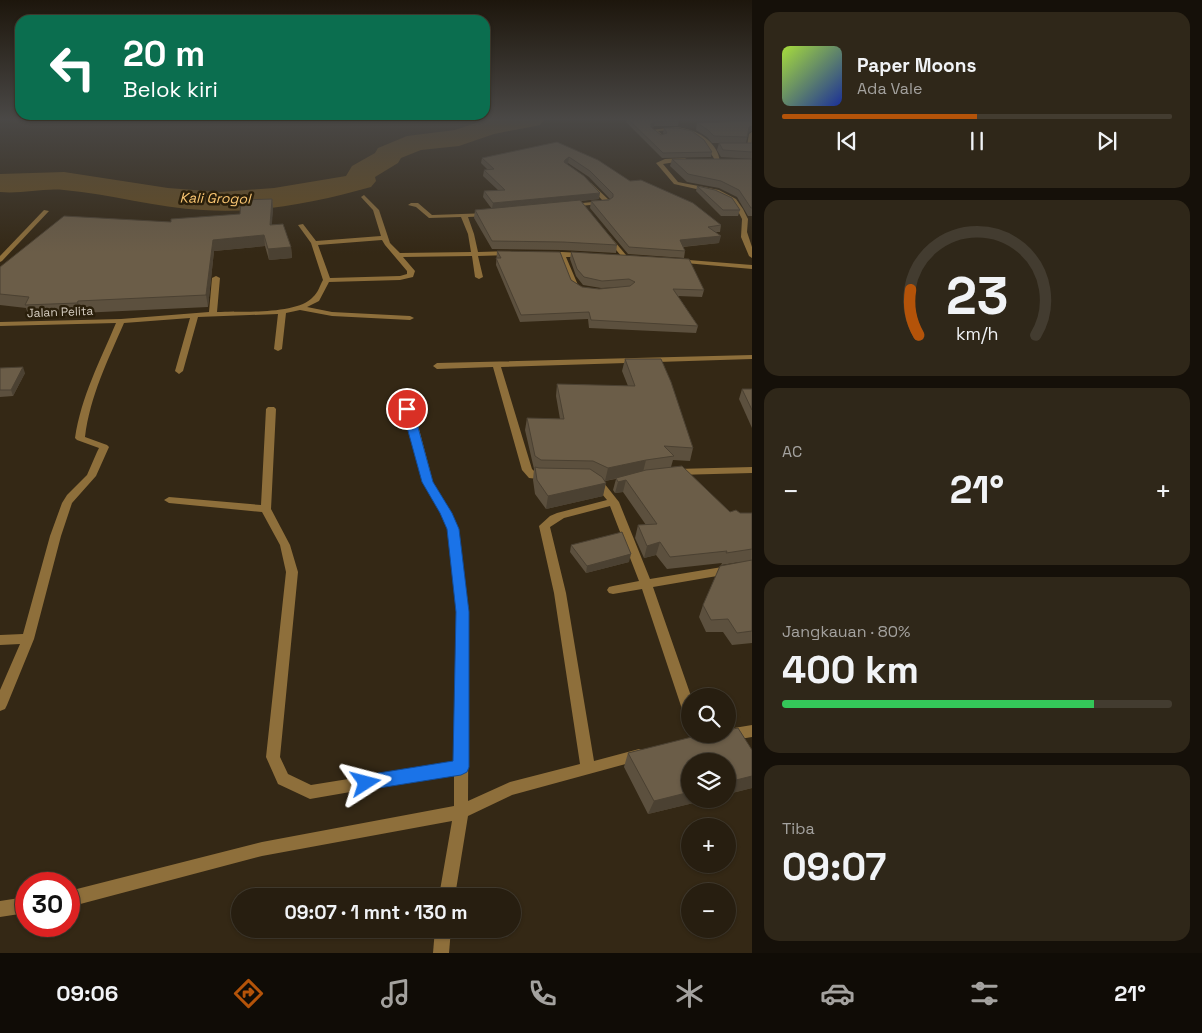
<!DOCTYPE html>
<html lang="id">
<head>
<meta charset="utf-8">
<style>
  :root { --surface:#271e10; --page:#2f2719; --text:#f1f3f6; --muted:#a4a29f; --line:#433c30; --accent:#b45309 }
  body { margin:0; font-family:"Space Grotesk",sans-serif; background:var(--page); color:var(--text); height:100vh; display:flex; flex-direction:column; font-size:19px; white-space:nowrap }
  * { box-sizing:border-box; margin:0 }
  p { font-size:16px; color:var(--muted) }
  .icon { flex:none; width:28px; height:28px; fill:none; stroke:currentColor; stroke-width:2; stroke-linecap:round; stroke-linejoin:round }
  .map { position:relative; flex:1; overflow:hidden }
  .details { display:flex; flex-direction:column; gap:12px; padding:12px; background:#151009; width:450px }
  .details>* { flex:none }
  .hud { position:absolute; left:15px; top:15px; width:475px; height:105px; border-radius:15px; box-shadow:0 1px 4px #0004,0 0 0 1px var(--line); background:#0b6e4f; color:#fff; overflow:hidden }
  .buttons { position:absolute; left:681px; top:688px; display:grid; gap:10px }
  .buttons a { display:grid; place-items:center; width:55px; height:55px; border-radius:50%; background:var(--surface); box-shadow:0 1px 4px #0004,0 0 0 1px var(--line); font-size:25px }
  .speed { position:absolute; left:15px; top:872px; display:flex; gap:10px; font-size:25px; font-weight:700; text-align:center }
  .speed>* { display:grid; place-content:center; width:65px; height:65px; border-radius:50%; background:var(--surface); box-shadow:0 1px 4px #0004,0 0 0 1px var(--line); line-height:1 }
  .speed .limit { border:8px solid #d22; background:#fff; color:#111 }
  .pin { position:absolute; display:grid; place-items:center; width:42px; height:42px; color:#fff; margin:-21px; border:2px solid #fff; border-radius:50%; box-shadow:0 1px 5px #0007 }
  .me { position:absolute; width:55px; margin:-28px; rotate:81deg; stroke-linejoin:round; filter:drop-shadow(0 0 4px #0008) }
  .turn { display:flex; align-items:center; gap:18px; height:105px; padding:0 25px; font-size:22px }
  .turn .icon { width:65px; height:65px; stroke-width:2.5 }
  .turn b { display:block; font-size:35px; line-height:42px }
  .big { font-size:38px; font-weight:800; line-height:1.1 }
  .details .widget { flex:1; display:flex; flex-direction:column; justify-content:center; gap:8px; min-width:0; padding:0 18px; border-radius:15px; background:var(--page) }
  .details .dial { align-items:center; gap:0 }
  .dial svg { height:130px; overflow:visible; fill:none; stroke:var(--line); stroke-width:7; stroke-linecap:round; text-anchor:middle }
  .dial text { fill:var(--text); stroke:none }
  .song { display:flex; align-items:center; gap:15px }
  .cover { width:60px; height:60px; border-radius:8px; background:linear-gradient(135deg,hsl(80 70% 55%),hsl(230 70% 35%)) }
  .played { height:5px; border-radius:2px; background:linear-gradient(90deg,var(--accent) 50%,var(--line) 50%) }
  .keys { display:flex; justify-content:space-around; direction:ltr }
  .heat { display:flex; justify-content:space-between; align-items:center; font-size:28px; direction:ltr }
  .charge { height:8px; border-radius:4px; background:linear-gradient(90deg,#34c759 80%,var(--line) 0) }
  .trip { position:absolute; left:231px; top:888px; width:290px; height:50px; border-radius:25px; background:var(--surface); box-shadow:0 1px 4px #0004,0 0 0 1px var(--line); font-weight:800; line-height:50px; text-align:center }
  .dock { display:flex; height:80px; justify-content:space-around; align-items:center; background:#100c06; color:var(--muted) }
  .dock .icon { width:35px; height:35px }
  .dock .current { color:var(--accent) }
  .dock b { font-size:22px; color:var(--text) }
  main { display:flex; flex:1; min-height:0 }
  .map>svg:first-child { display:block }
  .lines { fill:none; stroke-linecap:round; stroke-linejoin:round }
  .river { fill:#674d20; fill-rule:evenodd }
  .street { fill:#8e6f3b; fill-rule:evenodd }
  .wall { fill:#5c503e }
  .shaded-wall { fill:#4b4132 }
  .building { fill:#6b5d48; stroke:#4b4132 }
  .route { fill:#1a73e8; stroke:#114b97 }
  .labels { text-anchor:middle; stroke-width:5; stroke-linejoin:round; paint-order:stroke }
  .far-street-label { font-size:12px; fill:#d8d0c4; stroke:#2a1f0b }
  .far-water-label { font-size:14px; font-style:italic; fill:#fac672; stroke:#2a1f0b }
</style>
</head>
<body>
<main>
<div class="map">
<svg width="752" height="953" viewBox="0 0 752 953">
  <rect width="100%" height="100%" fill="#342815"/>
  <g class="lines">
    <path class="river" d="M 485,120 L 544,120 L 540,125 L 494,134 L 459,146 L 421,150 L 401,158 L 398,163 L 375,177 L 376,181 L 371,187 C 318,202 259,214 203,210 C 156,208 111,194 64,190 C 43,188 22,194 0,192 L 0,174 L 64,172 L 168,188 L 220,192 L 274,188 L 346,176 L 352,166 L 375,153 L 378,148 L 407,136 L 455,130 Z"/>
    <g class="street">
      <path d="M 676,127 C 696,129 718,141 720,162 L 716,162 C 700,133 692,129 658,131 L 665,137 L 662,139 L 651,130 Z"/>
      <path d="M 752,132 L 751,149 L 740,148 L 740,146 L 747,146 L 749,134 Z"/>
      <path d="M 665,159 L 685,158 L 688,160 L 663,164 L 678,182 L 719,190 L 736,199 L 743,209 L 748,219 L 747,232 L 752,247 L 752,258 L 749,256 L 741,237 L 742,219 L 737,209 L 732,202 L 714,193 L 674,184 L 656,163 Z"/>
      <path d="M 591,183 L 610,201 L 610,203 L 570,207 L 569,206 L 572,204 L 603,201 L 589,186 L 589,184 Z"/>
      <path d="M 364,195 L 379,210 L 390,243 L 400,253 L 471,252 L 468,234 L 461,217 L 429,218 L 416,207 L 408,205 L 411,203 L 418,203 L 432,215 L 490,213 L 491,214 L 488,216 L 468,217 L 474,234 L 478,252 L 510,251 L 513,253 L 510,255 L 478,256 L 483,277 L 479,279 L 475,277 L 472,256 L 403,257 L 415,271 L 413,277 L 400,280 L 329,282 L 319,301 L 307,307 L 332,312 L 410,316 L 414,318 L 410,320 L 332,316 L 300,310 L 286,313 L 282,349 L 278,351 L 274,349 L 278,314 L 198,317 L 183,371 L 179,374 L 175,371 L 190,318 L 124,323 C 108,360 90,396 85,437 L 107,445 L 109,447 L 96,476 L 72,503 L 61,536 L 34,639 L 7,705 L 5,709 L 0,711 L 0,690 L 20,644 L 0,645 L 0,635 L 23,634 L 50,536 L 62,503 L 67,495 L 87,475 L 97,452 L 99,448 L 77,440 L 75,438 C 81,397 100,361 116,323 L 0,326 L 0,322 L 121,319 L 209,312 L 212,278 L 216,276 L 220,278 L 217,312 C 241,311 297,315 313,297 C 318,293 320,285 323,280 L 311,243 L 298,225 L 303,224 L 316,241 L 381,236 L 373,210 L 361,197 ZM 382,240 L 385,245 L 407,271 L 407,274 L 400,276 L 330,278 L 318,245 Z"/>
      <path d="M 44,210 L 49,211 L 2,261 L 0,262 L 0,256 Z"/>
      <path d="M 606,236 L 610,236 L 626,255 L 626,257 L 622,257 L 606,238 Z"/>
      <path d="M 562,252 L 582,253 L 585,255 L 582,257 L 566,257 L 578,285 L 585,288 L 585,292 C 568,293 564,269 560,256 L 549,256 L 546,254 L 549,252 Z"/>
      <path d="M 676,259 L 752,265 L 752,269 L 674,262 L 673,261 Z"/>
      <path d="M 752,355 L 752,359 L 501,367 L 532,469 L 536,473 L 551,475 L 552,477 L 547,480 L 529,478 L 522,470 L 493,367 L 437,369 L 433,366 L 437,363 Z"/>
      <path d="M 402,390 L 406,393 L 418,425 L 433,482 L 451,513 L 458,529 L 469,612 L 468,801 L 510,782 L 580,764 L 554,593 L 539,526 L 550,516 L 557,513 L 607,500 L 592,482 L 591,480 L 592,478 L 600,478 L 619,502 L 650,579 L 752,562 L 752,570 L 653,587 L 691,696 L 690,718 L 685,716 L 683,712 L 642,589 L 613,594 L 609,593 L 607,590 L 609,587 L 613,586 L 639,581 L 610,506 L 564,518 L 550,527 L 566,593 L 594,761 L 639,749 L 644,751 L 646,755 L 644,759 L 512,795 L 468,816 L 455,896 L 439,896 L 452,821 L 262,856 L 69,907 L 69,891 L 262,842 L 454,806 L 454,774 L 310,799 L 278,784 L 266,757 L 286,572 L 280,545 L 262,512 L 169,503 L 164,500 L 169,497 L 261,505 L 266,409 L 268,407 L 274,407 L 276,409 L 271,509 L 290,545 L 298,572 L 280,757 L 288,774 L 311,785 L 454,762 L 457,612 L 448,529 L 441,513 L 423,482 L 408,425 L 398,393 Z"/>
      <path d="M 752,467 L 752,473 L 676,475 L 671,472 L 676,469 Z"/>
      <path d="M 752,725 L 752,737 L 728,741 L 723,739 L 721,735 L 728,734 L 728,729 Z"/>
      <path d="M 26,897 L 26,913 L 0,917 L 0,901 Z"/>
      <path d="M 435,929 L 451,929 L 449,953 L 433,953 Z"/>
    </g>
  </g>
  <g class="wall">
    <path d="M 627,120 L 677,120 L 679,121 L 678,126 L 654,126 L 652,128 L 661,135 L 664,134 L 663,133 L 664,128 L 712,152 L 711,157 L 662,158 L 626,122 Z"/>
    <path d="M 697,123 L 748,133 L 746,143 L 752,143 L 752,159 L 721,157 L 717,150 L 719,143 L 712,143 L 707,137 L 696,130 Z"/>
    <path d="M 557,142 L 630,181 L 721,225 L 720,232 L 716,232 L 719,243 L 683,247 L 685,251 L 684,258 L 628,254 L 590,208 L 591,201 L 610,199 L 589,177 L 568,163 L 567,164 L 599,199 L 581,201 L 617,245 L 616,253 L 562,250 L 492,249 L 474,218 L 475,210 L 492,209 L 483,197 L 484,191 L 498,190 L 483,176 L 484,170 L 488,170 L 481,163 L 482,158 Z"/>
    <path d="M 672,159 L 752,159 L 752,216 L 748,216 L 737,197 L 719,188 L 687,182 L 670,166 Z"/>
    <path d="M 697,186 L 740,210 L 738,216 L 721,216 L 696,191 Z"/>
    <path d="M 272,199 L 273,210 L 271,225 L 291,247 L 292,258 L 269,260 L 265,246 L 214,251 L 208,307 L 80,313 L 80,315 L 29,317 L 26,308 L 0,305 L 0,267 L 171,222 L 240,214 Z"/>
    <path d="M 497,251 L 571,280 L 582,287 L 599,289 L 629,287 L 601,288 L 583,285 L 576,276 L 570,259 L 571,252 L 704,290 L 702,297 L 678,296 L 698,326 L 696,333 L 589,328 L 588,319 L 520,322 L 496,265 Z"/>
    <path d="M 625,359 L 693,448 L 690,461 L 673,460 L 671,467 L 730,512 L 740,513 L 752,513 L 752,643 L 732,645 L 723,632 L 706,632 L 699,617 L 703,605 L 740,562 L 721,565 L 722,563 L 667,569 L 656,555 L 644,558 L 635,538 L 638,525 L 646,525 L 623,492 L 615,493 L 613,490 L 616,479 L 605,481 L 604,480 L 603,496 L 546,509 L 535,494 L 533,480 L 534,469 L 525,430 L 527,418 L 560,419 L 556,396 L 557,384 L 628,386 L 622,371 Z"/>
    <path d="M 0,368 L 25,373 L 13,396 L 0,397 Z"/>
    <path d="M 742,389 L 752,389 L 752,428 L 739,399 Z"/>
    <path d="M 571,545 L 629,562 L 586,573 L 570,552 Z"/>
    <path d="M 752,750 L 752,788 L 728,794 L 690,799 L 710,799 L 648,814 L 624,767 L 628,753 Z"/>
  </g>
  <g class="shaded-wall">
    <path d="M 655,122 L 654,126 L 650,128 L 651,124 Z"/>
    <path d="M 752,126 L 752,131 L 747,134 L 749,127 Z"/>
    <path d="M 569,157 L 568,163 L 564,165 L 565,160 Z"/>
    <path d="M 600,193 L 599,199 L 492,209 L 493,203 Z"/>
    <path d="M 272,199 L 273,210 L 271,236 L 270,225 Z"/>
    <path d="M 264,235 L 265,246 L 214,251 L 208,307 L 206,295 L 213,240 Z"/>
    <path d="M 721,236 L 719,243 L 679,247 L 680,240 Z"/>
    <path d="M 291,247 L 292,258 L 269,260 L 268,249 Z"/>
    <path d="M 78,301 L 80,313 L 80,315 L 77,303 Z"/>
    <path d="M 23,367 L 25,373 L 13,396 L 11,390 Z"/>
    <path d="M 646,460 L 643,472 L 605,481 L 608,468 Z"/>
    <path d="M 626,480 L 623,492 L 615,493 L 618,482 Z"/>
    <path d="M 606,483 L 603,496 L 546,509 L 548,496 Z"/>
    <path d="M 660,542 L 656,555 L 644,558 L 647,546 Z"/>
    <path d="M 631,554 L 629,562 L 586,573 L 587,566 Z"/>
    <path d="M 752,776 L 752,788 L 728,794 L 728,782 Z"/>
    <path d="M 690,792 L 690,799 L 710,799 L 648,814 L 654,801 Z"/>
  </g>
  <g class="building">
    <path d="M 629,120 L 677,120 L 679,121 L 655,122 L 651,124 L 651,127 L 661,135 L 667,133 L 664,128 L 678,128 L 692,131 L 704,140 L 712,152 L 663,153 Z"/>
    <path d="M 752,121 L 752,126 L 749,127 L 747,137 L 714,136 L 708,130 L 697,123 Z"/>
    <path d="M 557,142 L 598,160 L 630,181 L 641,180 L 693,203 L 721,225 L 708,227 L 721,236 L 680,240 L 685,251 L 629,247 L 591,201 L 609,200 L 613,197 L 613,194 L 590,171 L 569,157 L 565,160 L 564,162 L 584,176 L 600,193 L 493,203 L 484,191 L 505,190 L 484,170 L 494,169 L 482,158 Z"/>
    <path d="M 719,143 L 752,143 L 752,152 L 723,150 Z"/>
    <path d="M 672,159 L 752,159 L 752,208 L 751,208 L 739,190 L 721,181 L 688,174 Z"/>
    <path d="M 697,186 L 715,190 L 732,198 L 740,210 L 723,210 Z"/>
    <path d="M 272,199 L 270,225 L 283,224 L 291,247 L 268,249 L 264,235 L 213,240 L 206,295 L 78,301 L 77,303 L 25,305 L 29,297 L 0,294 L 0,267 L 64,216 L 171,222 L 171,219 L 240,214 L 241,200 Z"/>
    <path d="M 580,200 L 617,245 L 563,242 L 492,241 L 475,210 Z"/>
    <path d="M 497,251 L 560,252 L 571,280 L 582,287 L 599,289 L 630,286 L 635,282 L 629,279 L 602,281 L 584,277 L 577,269 L 571,252 L 689,259 L 704,290 L 673,289 L 698,326 L 591,320 L 589,312 L 521,315 L 496,258 L 501,258 Z"/>
    <path d="M 625,359 L 661,359 L 671,382 L 693,448 L 664,446 L 674,456 L 646,460 L 608,468 L 593,461 L 541,460 L 535,456 L 527,418 L 564,419 L 557,384 L 635,386 Z"/>
    <path d="M 23,367 L 11,390 L 0,390 L 0,368 Z"/>
    <path d="M 742,389 L 752,389 L 752,410 Z"/>
    <path d="M 682,466 L 730,512 L 736,510 L 740,513 L 752,513 L 752,549 L 726,553 L 727,551 L 670,557 L 660,542 L 647,546 L 638,525 L 657,524 L 626,480 L 618,482 L 616,478 L 646,470 Z"/>
    <path d="M 535,467 L 539,468 L 590,469 L 602,477 L 606,483 L 548,496 L 537,480 Z"/>
    <path d="M 622,532 L 631,554 L 587,566 L 571,545 Z"/>
    <path d="M 752,560 L 752,631 L 737,633 L 728,619 L 711,620 L 703,605 L 720,566 Z"/>
    <path d="M 738,728 L 752,750 L 752,776 L 728,782 L 728,761 L 690,761 L 690,792 L 654,801 L 628,753 L 704,734 L 728,734 L 728,730 Z"/>
  </g>
  <linearGradient id="sky" x2="0" y2="1"><stop stop-color="#1d160c"/><stop offset="0.47" stop-color="#4a4846"/><stop offset="1" stop-color="#4a4846" stop-opacity="0"/></linearGradient>
  <rect width="752" height="253" fill="url(#sky)"/>
  <path class="route" d="M 407,406 L 413,409 L 433,482 L 452,513 L 459,529 L 469,612 L 469,767 L 467,772 L 461,775 L 366,790 L 361,788 L 358,783 L 361,777 L 366,775 L 453,761 L 456,612 L 447,529 L 440,513 L 422,482 L 402,409 Z"/>
  <g class="labels">
    <g class="far-street-label">
      <text transform="translate(60 312) rotate(-2)" y="4">Jalan Pelita</text>
    </g>
    <g class="far-water-label">
      <text transform="translate(215 198) rotate(1)" y="5">Kali Grogol</text>
    </g>
  </g>
</svg>
<div class="buttons">
<a><svg class="icon" aria-label="search" viewBox="0 0 24 24"><circle cx="10" cy="10" r="6"/><path d="M15 15l6 6"/></svg></a>
<a><svg class="icon" aria-label="layers" viewBox="0 0 24 24"><path d="M12 4l9 5-9 5-9-5zM3 14l9 5 9-5"/></svg></a>
<a>+</a>
<a>−</a>
</div>
<div class="speed"><div class="limit">30</div></div>
<div class="pin" style="left:407px;top:409px;background:#d93025"><svg class="icon" aria-label="arrive" viewBox="0 0 24 24"><path d="M6 21V4h12l-3 4 3 4H6"/></svg></div>
<svg class="me" style="left:366px;top:783px" viewBox="-20 -20 40 40"><path d="M0-17L14 15 0 8-14 15z" fill="#1a73e8" stroke="#fff" stroke-width="4"/></svg>
<div class="trip">09:07 · 1 mnt · 130 m</div>
<div class="hud">
<div class="turn"><svg class="icon" aria-label="left" viewBox="0 0 24 24"><path d="M17 20v-9H6M10 6l-5 5 5 5"/></svg><div><b>20 m</b>Belok kiri</div></div>
</div>
</div>
<section class="details">
<div class="widget">
<div class="song"><i class="cover"></i><div><b>Paper Moons</b><p>Ada Vale</p></div></div>
<div class="played"></div>
<div class="keys"><svg class="icon" aria-label="previous" viewBox="0 0 24 24"><path d="M18 5L8 12l10 7zM5 5v14"/></svg><svg class="icon" aria-label="pause" viewBox="0 0 24 24"><path d="M8 5v14M16 5v14"/></svg><svg class="icon" aria-label="next" viewBox="0 0 24 24"><path d="M6 5l10 7-10 7zM19 5v14"/></svg></div>
</div>
<div class="widget dial"><svg viewBox="0 0 100 80">
<path d="M14 69A42 42 0 1 1 86 69"/>
<path d="M14 69A42 42 0 0 1 9 41" stroke="#b45309"/>
<text x="50" y="56" font-size="32" font-weight="700">23</text>
<text x="50" y="72" font-size="11">km/h</text>
</svg></div>
<div class="widget"><p>AC</p>
<div class="heat"><a>−</a><b class="big">21°</b><a>+</a></div>
</div>
<div class="widget"><p>Jangkauan · 80%</p><b class="big">400 km</b><div class="charge"></div></div>
<div class="widget"><p>Tiba</p><b class="big">09:07</b></div>
</section>
</main>
<nav class="dock">
<b>09:06</b>
<svg class="icon current" aria-label="directions" viewBox="0 0 24 24"><path d="M12 3l9 9-9 9-9-9zM9 14v-3h6M13 9l2 2-2 2"/></svg>
<svg class="icon" aria-label="music" viewBox="0 0 24 24"><path d="M9 18V5l10-2v13"/><circle cx="6" cy="18" r="3"/><circle cx="16" cy="16" r="3"/></svg>
<svg class="icon" aria-label="phone" viewBox="0 0 24 24"><path d="M5 4h4l2 5-3 2q2 4 5 5l2-3 5 2v4C11 20 4 13 5 4z"/></svg>
<svg class="icon" aria-label="climate" viewBox="0 0 24 24"><path d="M12 3v18M4 7l16 10M4 17L20 7"/></svg>
<svg class="icon" aria-label="car" viewBox="0 0 24 24"><path d="M5 17H2v-5l4-1 3-4h7l3 4 3 1v5h-3M9 17h6M6 11h13"/><circle cx="7" cy="17" r="2"/><circle cx="17" cy="17" r="2"/></svg>
<svg class="icon" aria-label="filters" viewBox="0 0 24 24"><path d="M4 7h16M4 17h16"/><circle cx="9" cy="7" r="2"/><circle cx="15" cy="17" r="2"/></svg>
<b>21°</b>
</nav>
</body>
</html>
